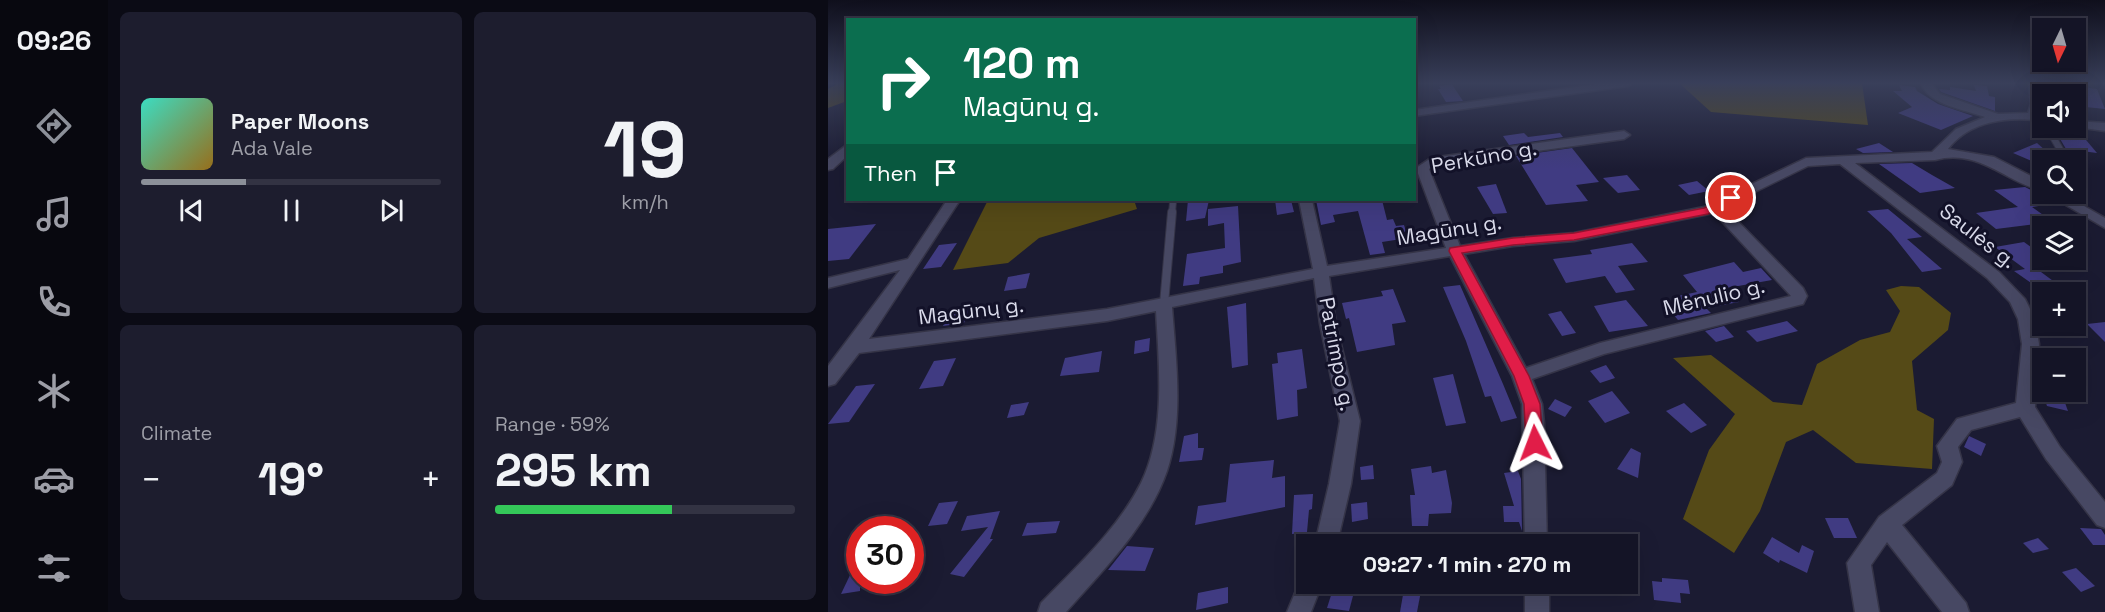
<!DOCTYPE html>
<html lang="en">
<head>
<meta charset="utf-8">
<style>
  :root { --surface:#141426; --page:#1d1d2e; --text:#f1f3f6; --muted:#9d9ea7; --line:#333343; --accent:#8c9099 }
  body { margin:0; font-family:"Space Grotesk",sans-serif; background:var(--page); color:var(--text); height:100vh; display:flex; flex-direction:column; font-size:22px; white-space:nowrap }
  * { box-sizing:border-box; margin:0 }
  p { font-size:20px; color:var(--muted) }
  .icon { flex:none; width:33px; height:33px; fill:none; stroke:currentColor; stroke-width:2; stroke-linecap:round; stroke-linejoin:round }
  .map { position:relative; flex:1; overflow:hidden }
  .panel { display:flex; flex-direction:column; gap:12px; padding:12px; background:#0b0b15; width:720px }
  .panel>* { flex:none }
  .hud { position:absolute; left:18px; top:18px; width:570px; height:183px; border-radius:0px; box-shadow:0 6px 24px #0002,0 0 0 2px var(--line); background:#0b6e4f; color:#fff; overflow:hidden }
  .needle { width:39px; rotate:185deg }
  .buttons { position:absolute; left:1204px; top:18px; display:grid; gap:12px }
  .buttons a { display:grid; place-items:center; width:54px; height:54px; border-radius:0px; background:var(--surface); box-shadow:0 6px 24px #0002,0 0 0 2px var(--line); font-size:30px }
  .speed { position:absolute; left:18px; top:516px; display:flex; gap:12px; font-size:30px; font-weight:700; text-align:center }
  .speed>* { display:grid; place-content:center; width:78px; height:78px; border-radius:50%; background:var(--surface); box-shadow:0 6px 24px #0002,0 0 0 2px var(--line); line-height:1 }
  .speed .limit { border:9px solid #d22; background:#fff; color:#111 }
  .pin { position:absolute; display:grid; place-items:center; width:51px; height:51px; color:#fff; margin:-26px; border:3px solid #fff; border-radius:50%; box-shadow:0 2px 6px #0007 }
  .me { position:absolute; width:66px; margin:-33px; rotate:357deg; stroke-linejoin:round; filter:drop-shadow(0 0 4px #0008) }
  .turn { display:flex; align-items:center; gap:21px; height:126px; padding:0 18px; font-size:27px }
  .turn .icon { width:78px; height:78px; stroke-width:2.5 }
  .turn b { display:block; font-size:42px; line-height:51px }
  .then { display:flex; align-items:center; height:57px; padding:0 18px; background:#0003; gap:12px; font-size:22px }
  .big { font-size:45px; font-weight:600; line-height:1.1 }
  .panel .card { flex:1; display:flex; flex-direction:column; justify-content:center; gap:9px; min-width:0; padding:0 21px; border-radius:9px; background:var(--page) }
  .panel .dial { align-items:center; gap:0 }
  .dial b { font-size:78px; line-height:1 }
  .song { display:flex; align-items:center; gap:18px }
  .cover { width:72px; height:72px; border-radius:9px; background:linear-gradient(135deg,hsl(170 70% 55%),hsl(40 70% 35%)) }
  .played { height:6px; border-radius:3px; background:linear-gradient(90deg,var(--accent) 35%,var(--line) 35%) }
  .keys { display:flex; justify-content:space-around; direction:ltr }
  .heat { display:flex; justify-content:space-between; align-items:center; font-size:33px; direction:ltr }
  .charge { height:9px; border-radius:4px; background:linear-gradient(90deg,#34c759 59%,var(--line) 0) }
  .panel .tiles { flex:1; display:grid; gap:12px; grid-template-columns:repeat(2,1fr) }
  .trip { position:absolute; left:468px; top:534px; width:342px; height:60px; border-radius:0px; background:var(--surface); box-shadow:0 6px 24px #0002,0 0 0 2px var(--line); font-weight:600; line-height:60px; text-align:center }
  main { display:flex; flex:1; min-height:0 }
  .dock { display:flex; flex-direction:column; width:108px; justify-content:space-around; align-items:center; background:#08080f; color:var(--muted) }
  .dock .icon { width:42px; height:42px }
  .dock .active { color:var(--accent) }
  .dock b { font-size:27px; color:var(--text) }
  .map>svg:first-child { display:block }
  .forest { fill:#554a17 }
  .building { fill:#403b82 }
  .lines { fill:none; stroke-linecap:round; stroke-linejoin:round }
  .service-far1-casing { stroke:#353447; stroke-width:8 }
  .service-casing { stroke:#353447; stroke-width:10 }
  .minor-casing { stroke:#353447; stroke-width:3 }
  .service-far1 { stroke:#474863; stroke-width:6 }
  .service { stroke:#474863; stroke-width:8 }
  .minor { fill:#474863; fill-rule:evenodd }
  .route { fill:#e11d48; stroke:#92132f; stroke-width:1.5 }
  .labels { text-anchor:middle; stroke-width:6; stroke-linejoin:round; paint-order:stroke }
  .street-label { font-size:21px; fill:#d9daea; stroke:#121128 }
</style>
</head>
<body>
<main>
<nav class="dock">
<b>09:26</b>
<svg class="icon active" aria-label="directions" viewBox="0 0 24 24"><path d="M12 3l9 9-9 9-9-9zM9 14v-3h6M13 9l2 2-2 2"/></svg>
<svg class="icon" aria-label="music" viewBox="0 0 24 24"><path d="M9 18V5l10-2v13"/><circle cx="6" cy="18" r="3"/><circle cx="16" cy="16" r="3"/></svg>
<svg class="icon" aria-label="phone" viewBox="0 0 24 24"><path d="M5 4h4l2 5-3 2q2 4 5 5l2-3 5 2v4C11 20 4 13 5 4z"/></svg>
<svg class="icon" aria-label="climate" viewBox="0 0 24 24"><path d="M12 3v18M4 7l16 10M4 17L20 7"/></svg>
<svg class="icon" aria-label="car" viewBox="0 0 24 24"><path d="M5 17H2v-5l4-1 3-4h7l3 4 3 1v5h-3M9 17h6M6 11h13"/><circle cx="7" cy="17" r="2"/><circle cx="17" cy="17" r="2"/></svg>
<svg class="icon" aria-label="filters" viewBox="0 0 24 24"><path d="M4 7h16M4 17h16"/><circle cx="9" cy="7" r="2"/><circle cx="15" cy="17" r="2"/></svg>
</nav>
<section class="panel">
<div class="tiles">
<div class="card">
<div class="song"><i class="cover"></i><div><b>Paper Moons</b><p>Ada Vale</p></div></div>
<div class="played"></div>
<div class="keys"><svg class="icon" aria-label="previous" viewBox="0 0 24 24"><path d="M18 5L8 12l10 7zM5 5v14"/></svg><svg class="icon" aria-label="pause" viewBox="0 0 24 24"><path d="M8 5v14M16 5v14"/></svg><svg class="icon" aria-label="next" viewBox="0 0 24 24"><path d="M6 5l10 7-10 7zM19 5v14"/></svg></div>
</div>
<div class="card dial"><b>19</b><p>km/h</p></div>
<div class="card"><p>Climate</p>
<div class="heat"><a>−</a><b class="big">19°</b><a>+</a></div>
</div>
<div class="card"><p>Range · 59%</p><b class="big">295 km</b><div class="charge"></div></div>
</div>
</section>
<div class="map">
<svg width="1277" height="612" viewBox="0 0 1277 612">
  <rect width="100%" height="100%" fill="#1b1b32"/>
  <g class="forest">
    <path d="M 11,83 L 19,83 L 19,101 L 0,108 L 0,89 Z"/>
    <path d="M 851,83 L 1034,83 L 1040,125 L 883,112 Z"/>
    <path d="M 160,200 L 306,200 L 309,209 L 211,238 L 180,263 L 125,270 Z"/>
    <path d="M 1073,286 L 1091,287 L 1123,313 L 1120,330 L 1084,361 L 1089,410 L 1106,419 L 1104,469 L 1028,463 L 985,430 L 958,442 L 932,511 L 906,553 L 855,519 L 881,450 L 907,414 L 845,358 L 883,355 L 945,402 L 974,405 L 989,364 L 1032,340 L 1062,332 L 1072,311 L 1058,290 Z"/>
  </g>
  <g class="building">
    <path d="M 624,84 L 627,89 L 635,101 L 618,102 L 610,89 L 613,89 L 611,86 Z"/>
    <path d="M 1071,85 L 1087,87 L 1089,91 L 1110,104 L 1145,116 L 1113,130 L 1070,113 L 1084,107 L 1065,91 L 1074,91 Z"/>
    <path d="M 1146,85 L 1159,86 L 1161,96 L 1167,97 L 1167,111 L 1113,92 L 1111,89 L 1122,90 L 1122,87 L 1148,91 Z"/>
    <path d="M 1248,86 L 1269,89 L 1277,109 L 1248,106 Z"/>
    <path d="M 1228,132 L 1253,134 L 1269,153 L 1238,149 Z"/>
    <path d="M 696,133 L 700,137 L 732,133 L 735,137 L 681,145 L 675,136 Z"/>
    <path d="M 1051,143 L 1065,152 L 1035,153 L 1028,149 Z"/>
    <path d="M 1209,143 L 1228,160 L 1206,162 L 1185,153 Z"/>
    <path d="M 744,148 L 771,182 L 748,185 L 760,201 L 718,205 L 688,156 Z"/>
    <path d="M 1084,163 L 1104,175 L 1127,188 L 1092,193 L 1051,164 Z"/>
    <path d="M 799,175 L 812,190 L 790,193 L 775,178 Z"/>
    <path d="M 869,181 L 881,191 L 861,195 L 850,185 Z"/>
    <path d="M 668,184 L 679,213 L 665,214 L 649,187 Z"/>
    <path d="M 1197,187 L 1211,194 L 1217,194 L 1230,203 L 1204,207 L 1225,222 L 1168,229 L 1148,213 L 1190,207 L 1166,190 Z"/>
    <path d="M 360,200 L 381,200 L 377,218 L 358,221 Z"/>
    <path d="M 447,200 L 463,200 L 466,212 L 449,215 Z"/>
    <path d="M 488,200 L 503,200 L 503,203 L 527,200 L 554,200 L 559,220 L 565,219 L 568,226 L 576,225 L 580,238 L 554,242 L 557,253 L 542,255 L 530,211 L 505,215 L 507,222 L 493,225 Z"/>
    <path d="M 410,206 L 413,262 L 395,266 L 395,273 L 372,277 L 371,284 L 355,286 L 359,254 L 397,248 L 396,223 L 380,226 L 380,209 Z"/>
    <path d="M 1060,209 L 1094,237 L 1079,239 L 1114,269 L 1094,272 L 1063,233 L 1039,211 Z"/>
    <path d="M 48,224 L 21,259 L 0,261 L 0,229 Z"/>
    <path d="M 1196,242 L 1215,256 L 1215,260 L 1219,260 L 1233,270 L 1213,272 L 1240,292 L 1216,292 L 1186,271 L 1197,269 L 1167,247 Z"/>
    <path d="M 129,243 L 113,267 L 95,269 L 111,245 Z"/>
    <path d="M 804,243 L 820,262 L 790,266 L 807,290 L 788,293 L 777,276 L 738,283 L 725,259 L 764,254 L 762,250 Z"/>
    <path d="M 906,262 L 915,272 L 933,268 L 944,280 L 899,288 L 911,302 L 878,308 L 883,313 L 850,320 L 838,306 L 855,302 L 850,296 L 869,292 L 855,275 Z"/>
    <path d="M 202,273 L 198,288 L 176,291 L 180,277 Z"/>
    <path d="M 632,285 L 675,384 L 689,418 L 673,422 L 663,396 L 657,397 L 638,341 L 615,287 Z"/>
    <path d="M 565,289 L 578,322 L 564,324 L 567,345 L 529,352 L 521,318 L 518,319 L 514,303 L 555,296 L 553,291 Z"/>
    <path d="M 798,300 L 820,326 L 781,332 L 766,306 Z"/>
    <path d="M 418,303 L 420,365 L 404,368 L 399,307 Z"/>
    <path d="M 141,310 L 136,323 L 115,326 L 121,313 Z"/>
    <path d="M 733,311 L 748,333 L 734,336 L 720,314 Z"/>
    <path d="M 959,321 L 970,331 L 929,342 L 918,331 Z"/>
    <path d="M 1277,322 L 1277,342 L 1259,324 Z"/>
    <path d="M 896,326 L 906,337 L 888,342 L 877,331 Z"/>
    <path d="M 322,338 L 321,351 L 306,354 L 307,341 Z"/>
    <path d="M 474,349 L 479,388 L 469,390 L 470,416 L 449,420 L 444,364 L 450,363 L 449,353 Z"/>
    <path d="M 274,351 L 271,372 L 232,376 L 237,358 Z"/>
    <path d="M 128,358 L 115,386 L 91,389 L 106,361 Z"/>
    <path d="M 778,365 L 787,378 L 772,383 L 762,371 Z"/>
    <path d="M 625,374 L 638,423 L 618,426 L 605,378 Z"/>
    <path d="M 47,384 L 21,422 L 0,424 L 28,386 Z"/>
    <path d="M 784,391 L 802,413 L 777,423 L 760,401 Z"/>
    <path d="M 1214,392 L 1233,392 L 1240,411 L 1219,406 Z"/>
    <path d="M 727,399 L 744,407 L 737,417 L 720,409 Z"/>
    <path d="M 201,402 L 196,415 L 179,418 L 183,405 Z"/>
    <path d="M 856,403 L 879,425 L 863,433 L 838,411 Z"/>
    <path d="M 370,433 L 370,448 L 376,448 L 374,460 L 351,462 L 356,436 Z"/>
    <path d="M 1141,436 L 1158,444 L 1153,456 L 1136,447 Z"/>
    <path d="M 803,448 L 813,453 L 810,478 L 789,469 Z"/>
    <path d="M 446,460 L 444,478 L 457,476 L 457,507 L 367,525 L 370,506 L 398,502 L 402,464 Z"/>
    <path d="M 545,465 L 546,479 L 533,480 L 532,467 Z"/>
    <path d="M 603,466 L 604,473 L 618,470 L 624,503 L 623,513 L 601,514 L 600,526 L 584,526 L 582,495 L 587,495 L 583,469 Z"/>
    <path d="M 690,471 L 693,479 L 694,531 L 691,522 L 676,522 L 675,506 L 686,506 L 676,473 Z"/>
    <path d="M 485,494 L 484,509 L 481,510 L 479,532 L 464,534 L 466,495 Z"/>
    <path d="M 130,501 L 119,524 L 100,526 L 111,503 Z"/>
    <path d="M 539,502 L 540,519 L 524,522 L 523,504 Z"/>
    <path d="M 172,511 L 162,539 L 165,539 L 136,577 L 122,574 L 160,527 L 133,531 L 139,516 Z"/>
    <path d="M 997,518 L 1020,518 L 1029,538 L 1006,538 Z"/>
    <path d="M 232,521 L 228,533 L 194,536 L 199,523 Z"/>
    <path d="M 1252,528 L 1273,529 L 1277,535 L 1277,545 L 1265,545 Z"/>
    <path d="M 944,537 L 971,553 L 974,545 L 986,551 L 979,573 L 952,560 L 951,563 L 935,553 Z"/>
    <path d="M 1210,538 L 1221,549 L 1205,553 L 1195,543 Z"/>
    <path d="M 299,546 L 326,548 L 317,571 L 280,570 Z"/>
    <path d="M 32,554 L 32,591 L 13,594 Z"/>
    <path d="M 1248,568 L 1267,586 L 1253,592 L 1234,572 Z"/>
    <path d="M 834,578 L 860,580 L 862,594 L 852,593 L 853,603 L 826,600 L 824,581 L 834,582 Z"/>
    <path d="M 400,587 L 400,603 L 368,610 L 370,593 Z"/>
    <path d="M 505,589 L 526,592 L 521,611 L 499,608 Z"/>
    <path d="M 576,589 L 593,591 L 589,612 L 572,612 Z"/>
  </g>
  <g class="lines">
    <defs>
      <g id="service-far1">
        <path d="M 1220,128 L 1238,160"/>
        <path d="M 344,213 L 345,202"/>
      </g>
      <path id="service" d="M 336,304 L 344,212"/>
      <g id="minor">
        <path d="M 776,83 L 805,83 L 800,86 L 586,116 L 586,110 Z"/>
        <path d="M 1093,83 L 1103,83 L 1112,94 L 1170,114 L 1200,113 L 1203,104 L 1201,83 L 1211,83 L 1215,104 L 1211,114 L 1215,115 L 1215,121 C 1182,116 1142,120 1120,149 L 1166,157 L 1215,182 L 1215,191 C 1177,182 1151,148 1107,160 L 1027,163 L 1171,272 L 1197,299 L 1207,319 L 1211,344 L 1207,407 L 1232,447 L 1277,502 L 1277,528 L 1269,525 L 1218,459 L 1192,417 L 1143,430 L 1130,447 L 1134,462 L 1124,485 L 1074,525 L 1138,603 L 1141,612 L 1114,612 L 1059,542 L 1043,565 L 1051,612 L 1027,612 L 1019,563 L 1051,517 L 1109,473 L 1114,462 L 1109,446 L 1129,419 L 1188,403 L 1194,344 L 1190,319 L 1182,302 L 1159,278 L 1012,164 L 980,166 L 896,207 L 975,288 L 979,296 L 975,304 L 776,354 L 704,379 L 714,404 L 716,423 L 719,544 L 697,544 L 694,404 L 684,376 L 622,256 L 501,276 L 508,324 L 532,421 L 523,484 L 509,544 L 487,544 L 501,484 L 512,421 L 492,324 L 486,278 L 344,307 C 348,360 356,420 339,471 C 320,526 276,569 238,612 L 210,612 L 213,603 C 248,567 290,529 313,483 C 338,432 331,366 328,311 L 279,321 L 31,353 L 7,384 L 0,386 L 0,366 L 72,270 L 0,288 L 0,278 L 80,259 L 119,200 L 132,200 L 41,339 L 279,309 L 485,269 L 471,200 L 484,200 L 499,266 L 618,248 L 588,168 L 603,158 L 796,131 L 802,135 L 796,139 L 607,165 L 601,169 L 632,246 L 685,238 L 746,233 L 876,207 L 978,158 L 1104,152 L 1128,129 L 1157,117 C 1138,110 1100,105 1093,83 ZM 886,213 L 963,296 L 772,343 L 698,368 L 636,254 L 685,246 L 746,241 Z"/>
        <path d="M 1248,121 L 1277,123 L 1277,131 L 1248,127 Z"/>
        <path d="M 20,144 L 20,155 L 5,169 L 0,170 L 0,159 Z"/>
        <path d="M 1219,194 L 1235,194 L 1277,218 L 1277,228 Z"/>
        <path d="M 478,574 L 478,584 L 494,584 L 483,612 L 459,612 L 474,576 Z"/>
        <rect x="697" y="584" width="24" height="28"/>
      </g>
    </defs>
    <use href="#service-far1" class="service-far1-casing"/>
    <use href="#service" class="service-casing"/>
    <use href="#minor" class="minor-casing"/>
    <use href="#service-far1" class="service-far1"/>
    <use href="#service" class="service"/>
    <use href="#minor" class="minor"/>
  </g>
  <linearGradient id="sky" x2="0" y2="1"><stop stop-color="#0f0f1c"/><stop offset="0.49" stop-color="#393f5a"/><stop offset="1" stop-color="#393f5a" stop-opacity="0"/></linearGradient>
  <rect width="1277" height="169" fill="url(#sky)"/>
  <path class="route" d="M 903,195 L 909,198 L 907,201 L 880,214 L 746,240 L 685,245 L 634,253 L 701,376 L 712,404 L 715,443 L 713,448 L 707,450 L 701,448 L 698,443 L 696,404 L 686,376 L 621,251 L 622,248 L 685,238 L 746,233 L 876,208 Z"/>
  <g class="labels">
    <g class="street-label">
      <text transform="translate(656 157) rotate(-10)" y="7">Perkūno g.</text>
      <text transform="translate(621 230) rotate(-9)" y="7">Magūnų g.</text>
      <text transform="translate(1150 236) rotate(38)" y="7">Saulės g.</text>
      <text transform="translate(886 297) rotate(-13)" y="7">Mėnulio g.</text>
      <text transform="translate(143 311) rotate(-7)" y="7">Magūnų g.</text>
      <text transform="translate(509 354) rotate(79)" y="7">Patrimpo g.</text>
    </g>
  </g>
</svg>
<div class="buttons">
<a><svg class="needle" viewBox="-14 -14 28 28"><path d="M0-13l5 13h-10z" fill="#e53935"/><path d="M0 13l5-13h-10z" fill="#9d9ea7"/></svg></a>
<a><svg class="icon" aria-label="sound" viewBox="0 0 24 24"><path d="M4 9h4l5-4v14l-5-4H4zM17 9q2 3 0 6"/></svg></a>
<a><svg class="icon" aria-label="search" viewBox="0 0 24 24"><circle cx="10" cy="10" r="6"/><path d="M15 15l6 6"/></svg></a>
<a><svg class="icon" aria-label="layers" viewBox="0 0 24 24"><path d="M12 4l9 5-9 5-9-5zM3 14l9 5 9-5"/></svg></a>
<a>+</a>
<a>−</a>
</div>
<div class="speed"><div class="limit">30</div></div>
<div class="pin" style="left:903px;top:198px;background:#d93025"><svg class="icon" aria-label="arrive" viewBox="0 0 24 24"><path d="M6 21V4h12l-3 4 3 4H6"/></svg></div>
<svg class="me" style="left:707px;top:443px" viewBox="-20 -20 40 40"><path d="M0-17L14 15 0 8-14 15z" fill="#e11d48" stroke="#fff" stroke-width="4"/></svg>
<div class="trip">09:27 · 1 min · 270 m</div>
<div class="hud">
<div class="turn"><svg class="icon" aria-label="right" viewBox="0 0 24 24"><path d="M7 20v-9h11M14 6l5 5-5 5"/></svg><div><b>120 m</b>Magūnų g.</div></div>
<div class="then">Then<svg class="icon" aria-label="arrive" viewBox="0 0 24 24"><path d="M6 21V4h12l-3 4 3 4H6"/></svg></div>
</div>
</div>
</main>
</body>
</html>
